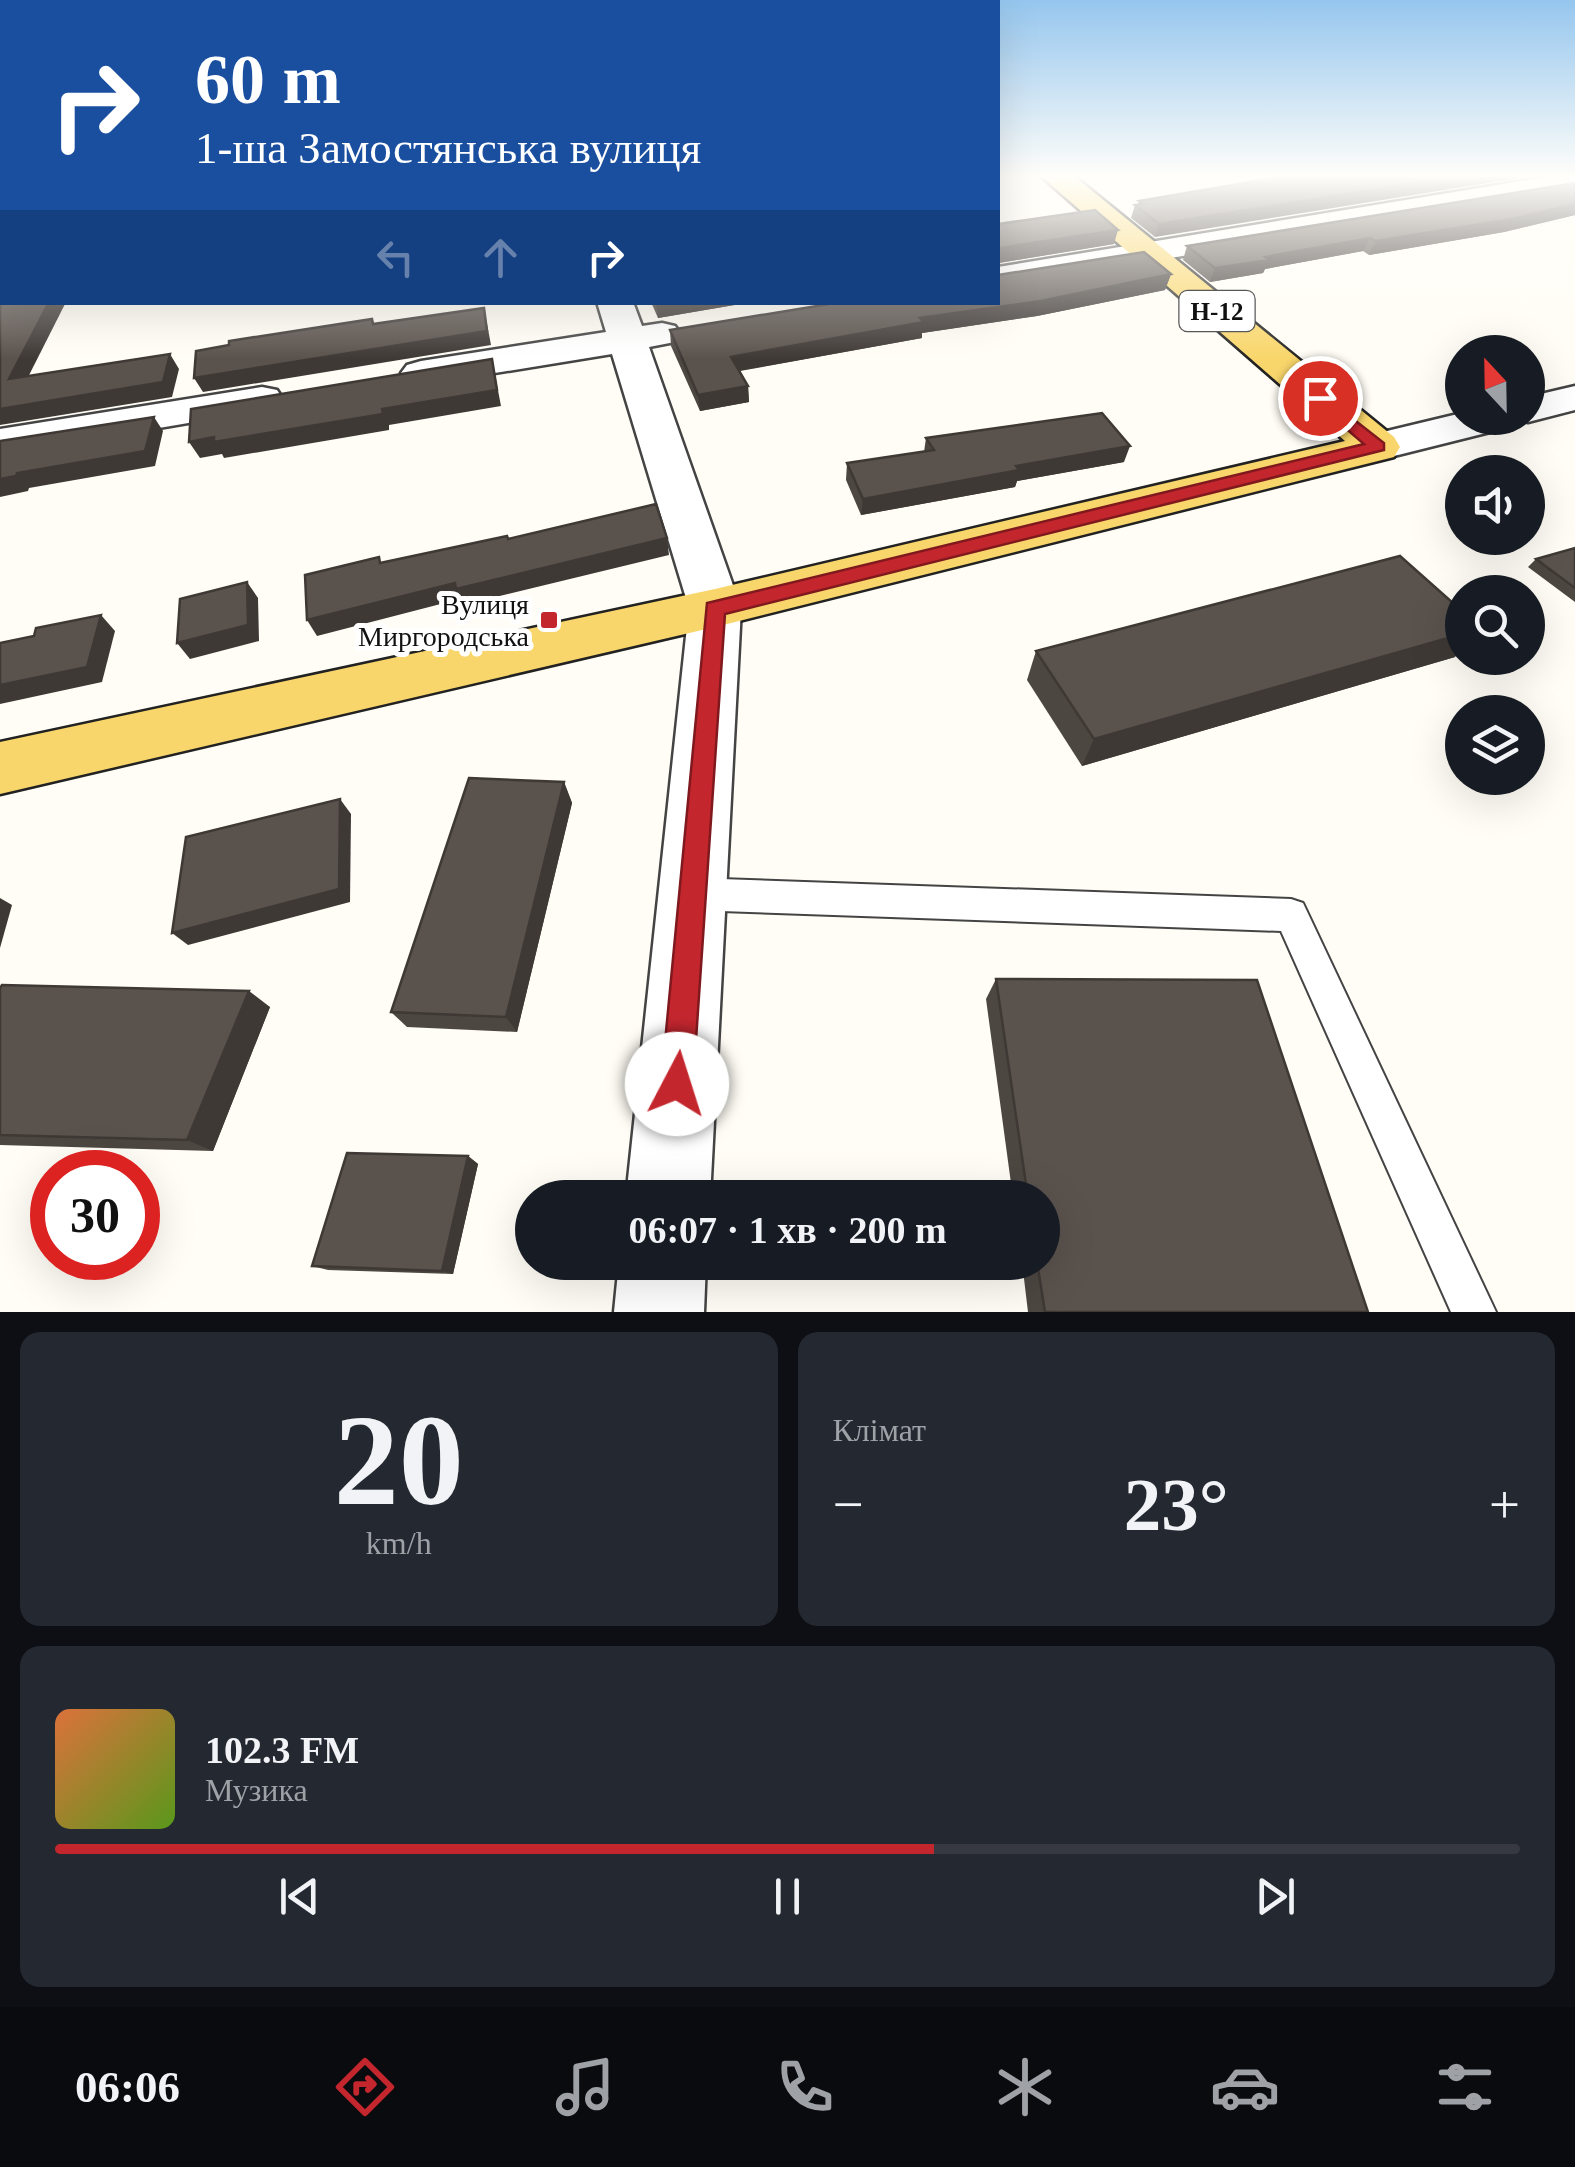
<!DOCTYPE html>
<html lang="uk">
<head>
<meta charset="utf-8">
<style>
  :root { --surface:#171b24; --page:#242831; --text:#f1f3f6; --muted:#9ea1a6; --line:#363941; --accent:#c4262e }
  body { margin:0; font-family:Georgia,serif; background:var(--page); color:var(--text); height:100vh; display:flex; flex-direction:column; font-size:38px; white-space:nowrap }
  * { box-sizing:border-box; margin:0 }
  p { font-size:32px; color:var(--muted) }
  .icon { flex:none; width:55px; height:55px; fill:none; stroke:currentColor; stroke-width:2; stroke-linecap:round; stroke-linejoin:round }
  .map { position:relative; height:1312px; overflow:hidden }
  .drawer { display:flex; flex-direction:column; gap:20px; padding:20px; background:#0d0f14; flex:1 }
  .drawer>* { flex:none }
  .banner { position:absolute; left:0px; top:0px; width:1000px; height:305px; box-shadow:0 10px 40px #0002; background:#1a4fa0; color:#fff; overflow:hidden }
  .needle { width:65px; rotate:338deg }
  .controls { position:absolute; left:1445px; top:335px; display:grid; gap:20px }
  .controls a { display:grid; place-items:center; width:100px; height:100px; border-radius:50%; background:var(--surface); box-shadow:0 10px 40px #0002; font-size:50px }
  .speed { position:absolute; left:30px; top:1150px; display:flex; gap:20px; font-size:50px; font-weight:700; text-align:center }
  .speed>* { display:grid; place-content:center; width:130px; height:130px; border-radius:50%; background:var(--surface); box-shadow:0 10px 40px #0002; line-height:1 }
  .speed .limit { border:15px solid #d22; background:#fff; color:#111 }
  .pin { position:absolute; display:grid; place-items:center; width:85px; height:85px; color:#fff; margin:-42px; border:5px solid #fff; border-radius:50%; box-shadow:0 2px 10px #0007 }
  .me { position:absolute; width:110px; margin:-55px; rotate:5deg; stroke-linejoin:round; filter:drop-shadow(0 0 8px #0008) }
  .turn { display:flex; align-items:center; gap:35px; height:210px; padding:0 30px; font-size:45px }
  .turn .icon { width:130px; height:130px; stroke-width:2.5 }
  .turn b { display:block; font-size:70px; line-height:85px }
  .lanes { display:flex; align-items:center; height:95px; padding:0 30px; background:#0003; justify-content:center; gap:50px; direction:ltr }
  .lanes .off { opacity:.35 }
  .big { font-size:75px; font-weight:800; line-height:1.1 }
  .drawer .card { flex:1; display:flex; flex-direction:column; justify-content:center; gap:15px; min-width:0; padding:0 35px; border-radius:20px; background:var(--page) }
  .drawer .dial { align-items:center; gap:0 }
  .dial b { font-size:130px; line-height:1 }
  .song { display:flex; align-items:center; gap:30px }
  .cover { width:120px; height:120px; border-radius:15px; background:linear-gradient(135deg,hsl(20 70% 55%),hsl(90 70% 35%)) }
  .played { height:10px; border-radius:5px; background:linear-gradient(90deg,var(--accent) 60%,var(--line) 60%) }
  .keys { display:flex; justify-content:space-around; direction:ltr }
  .heat { display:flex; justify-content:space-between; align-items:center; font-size:55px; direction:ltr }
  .drawer .tiles { flex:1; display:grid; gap:20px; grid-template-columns:1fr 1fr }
  .card:last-child { grid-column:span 2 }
  .trip { position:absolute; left:515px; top:1180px; width:545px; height:100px; border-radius:50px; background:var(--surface); box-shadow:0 10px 40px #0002; font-weight:800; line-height:100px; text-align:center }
  .tab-bar { display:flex; height:160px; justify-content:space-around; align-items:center; background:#090b0e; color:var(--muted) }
  .tab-bar .icon { width:70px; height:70px }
  .tab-bar .selected { color:var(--accent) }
  .tab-bar b { font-size:45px; color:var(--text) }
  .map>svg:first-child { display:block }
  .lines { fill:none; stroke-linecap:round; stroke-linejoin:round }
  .lane-casing { stroke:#444; stroke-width:4 }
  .street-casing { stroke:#444; stroke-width:5 }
  .primary-casing { stroke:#222; stroke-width:5 }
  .lane { fill:#fff; fill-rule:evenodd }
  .street { fill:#fff; fill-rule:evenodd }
  .primary { fill:#f9d66b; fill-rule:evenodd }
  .wall { fill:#4d4742 }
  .shaded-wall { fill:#3f3936 }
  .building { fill:#5a524d; stroke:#3f3936; stroke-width:2.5 }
  .route { fill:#c4262e; stroke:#7f191e; stroke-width:2.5 }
  .poi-dot { fill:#c4262e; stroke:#fff; stroke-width:4 }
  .labels { text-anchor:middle; stroke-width:10; stroke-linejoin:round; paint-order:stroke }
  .shield { fill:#fff; stroke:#585858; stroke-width:2.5 }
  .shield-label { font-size:25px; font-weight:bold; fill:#111 }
  .poi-label { font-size:28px; fill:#111; stroke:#fff; text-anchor:end }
</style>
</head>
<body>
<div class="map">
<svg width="1575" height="1312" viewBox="0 0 1575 1312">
  <rect width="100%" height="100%" fill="#fffdf5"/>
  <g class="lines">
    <defs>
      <path id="lane" d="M 692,878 L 1291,899 L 1303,903 L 1496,1312 L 1451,1312 L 1281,931 L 692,910 L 680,905 L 675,894 L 680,883 Z"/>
      <g id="street">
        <path d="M 1552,176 L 1575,176 L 1575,190 L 998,287 L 998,267 Z"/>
        <path d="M 597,302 L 633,302 L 642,326 L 662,323 L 675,326 L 681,334 L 675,342 L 649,347 L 741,608 L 710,1198 L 626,1198 L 689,608 L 612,354 L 421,385 L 407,381 L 401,373 L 407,365 L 421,361 L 606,332 Z"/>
        <path d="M 1575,386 L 1575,410 L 1528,422 L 1516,419 L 1510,427 L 1378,460 L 1362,457 L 1356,447 L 1362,437 L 1462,413 L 1462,418 L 1528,418 L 1528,397 Z"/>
        <path d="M 262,387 L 277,390 L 283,399 L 277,408 L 0,455 L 0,429 Z"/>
        <path d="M 619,1262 L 706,1262 L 704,1312 L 614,1312 Z"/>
      </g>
      <path id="primary" d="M 1041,176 L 1074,176 L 1394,437 L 1400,447 L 1394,457 L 715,627 L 0,794 L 0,742 L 715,589 L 1345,441 Z"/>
    </defs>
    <use href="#lane" class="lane-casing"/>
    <use href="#street" class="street-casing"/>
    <use href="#primary" class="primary-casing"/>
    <use href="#lane" class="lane"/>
    <use href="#street" class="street"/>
    <use href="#primary" class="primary"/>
  </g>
  <g class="wall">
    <path d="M 1285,176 L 1155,237 L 1131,218 L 1135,205 L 1138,205 L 1139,201 Z"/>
    <path d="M 1575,183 L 1575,215 L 1504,232 L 1369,255 L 1363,251 L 1265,269 L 1263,273 L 1210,282 L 1183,260 L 1187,246 Z"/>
    <path d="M 998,224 L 1114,244 L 999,263 L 998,275 L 1171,274 L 1165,290 L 1037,316 L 922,333 L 922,338 L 740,371 L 748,386 L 749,402 L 700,411 L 671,346 L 670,330 L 998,302 Z"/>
    <path d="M 651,302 L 752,302 L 658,318 Z"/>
    <path d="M 926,438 L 1124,462 L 1017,481 L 1015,487 L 861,515 L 846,480 L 847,463 L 924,452 Z"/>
    <path d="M 1575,548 L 1575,602 L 1528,567 L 1536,559 Z"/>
    <path d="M 1036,651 L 1455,657 L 1082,766 L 1027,680 Z"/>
    <path d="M 564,782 L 572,803 L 517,1032 L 407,1027 L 391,1012 Z"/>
    <path d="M 996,979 L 1368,1312 L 1028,1312 L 1022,1262 L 1042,1262 L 1042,1198 L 1013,1198 L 986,999 Z"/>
    <path d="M 0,988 L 270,1007 L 213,1151 L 0,1145 Z"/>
    <path d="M 468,1156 L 478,1164 L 453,1274 L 328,1270 L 312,1266 Z"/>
  </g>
  <g class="shaded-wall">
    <path d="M 1460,176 L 1530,176 L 1155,237 L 1159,224 Z"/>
    <path d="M 1575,204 L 1575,215 L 1504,232 L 1369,255 L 1376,241 Z"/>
    <path d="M 1118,230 L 1114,244 L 998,263 L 1000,248 Z"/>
    <path d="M 1370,238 L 1363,251 L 1265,269 L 1263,273 L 1210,282 L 1215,268 L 1265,257 Z"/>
    <path d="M 1171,274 L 1165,290 L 1037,316 L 922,333 L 922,338 L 732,372 L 731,357 L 920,318 Z"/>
    <path d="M 49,302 L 66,302 L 20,393 L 9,379 Z"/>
    <path d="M 659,302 L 752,302 L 658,318 L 656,303 Z"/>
    <path d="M 484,308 L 491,345 L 203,392 L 194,378 Z"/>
    <path d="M 170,354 L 179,369 L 172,397 L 0,425 L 0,409 Z"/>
    <path d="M 492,359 L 501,406 L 389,425 L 389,430 L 224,458 L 222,454 L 200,458 L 189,442 Z"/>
    <path d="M 748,386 L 749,402 L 700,411 L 698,395 Z"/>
    <path d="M 154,417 L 163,431 L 155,466 L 29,488 L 28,491 L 0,497 L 0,479 Z"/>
    <path d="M 1130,446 L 1124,462 L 1017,481 L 1015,487 L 861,515 L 863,499 L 1016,466 Z"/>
    <path d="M 667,538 L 669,555 L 462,605 L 460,599 L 317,636 L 307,620 L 455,583 Z"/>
    <path d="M 247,582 L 258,598 L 259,641 L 190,659 L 177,643 Z"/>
    <path d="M 101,615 L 115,631 L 102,682 L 0,704 L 0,685 Z"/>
    <path d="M 1462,634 L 1462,649 L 1455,657 L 1082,766 L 1094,739 Z"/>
    <path d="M 564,782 L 572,803 L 517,1032 L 506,1017 Z"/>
    <path d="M 340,799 L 351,814 L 350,902 L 188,945 L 172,933 Z"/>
    <path d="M 0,898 L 12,905 L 0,948 Z"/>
    <path d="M 249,991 L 270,1007 L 213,1151 L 187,1140 Z"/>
    <path d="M 468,1156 L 478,1164 L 453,1274 L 442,1271 Z"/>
  </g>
  <g class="building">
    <path d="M 0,176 L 2,176 L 2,302 L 49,302 L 9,379 L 170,354 L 163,382 L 0,409 Z"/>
    <path d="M 1285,176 L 1460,176 L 1159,224 L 1135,205 L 1143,204 L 1139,201 Z"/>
    <path d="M 1575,183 L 1575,204 L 1512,219 L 1376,241 L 1370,238 L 1265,257 L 1269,260 L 1215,268 L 1187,246 Z"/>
    <path d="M 1095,210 L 1118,230 L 1000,248 L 998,275 L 1144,252 L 1171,274 L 1041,301 L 920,318 L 924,322 L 731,357 L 748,386 L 698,395 L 670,330 L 841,302 L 998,302 L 998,224 Z"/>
    <path d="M 484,308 L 487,331 L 194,378 L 196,351 L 229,345 L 229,341 L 372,319 L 373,324 Z"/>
    <path d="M 492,359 L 497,390 L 382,409 L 383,414 L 214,442 L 214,437 L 189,442 L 191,409 Z"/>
    <path d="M 1102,413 L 1130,446 L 1016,466 L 1019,470 L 863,499 L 847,463 L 934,450 L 926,438 Z"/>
    <path d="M 154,417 L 145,451 L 17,473 L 16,476 L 0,479 L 0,441 Z"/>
    <path d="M 656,504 L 667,538 L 456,589 L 455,583 L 307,620 L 305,575 L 379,557 L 380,563 L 507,536 L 508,539 Z"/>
    <path d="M 1575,548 L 1575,588 L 1536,559 Z"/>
    <path d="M 1400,556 L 1462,611 L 1462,634 L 1094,739 L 1036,651 Z"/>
    <path d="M 247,582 L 248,625 L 177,643 L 180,599 Z"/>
    <path d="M 101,615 L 87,667 L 0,685 L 0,643 L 34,636 L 36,628 Z"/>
    <path d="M 469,778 L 564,782 L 506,1017 L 391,1012 Z"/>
    <path d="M 340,799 L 339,889 L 172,933 L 186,837 Z"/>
    <path d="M 996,979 L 1257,980 L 1368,1312 L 1045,1312 L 1037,1262 L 1042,1262 L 1042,1198 L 1028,1198 Z"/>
    <path d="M 2,985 L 249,991 L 187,1140 L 0,1135 L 0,988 Z"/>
    <path d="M 347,1153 L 468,1156 L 442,1271 L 312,1266 Z"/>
  </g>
  <linearGradient id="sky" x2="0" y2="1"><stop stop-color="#95c6ee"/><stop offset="0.49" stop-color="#fffefa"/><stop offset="1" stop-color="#fffefa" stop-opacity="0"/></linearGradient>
  <rect width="1575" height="359" fill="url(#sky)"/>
  <path class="route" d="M 1320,393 L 1384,443 L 1384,450 L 725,614 L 693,1084 L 688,1095 L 677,1100 L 666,1095 L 661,1084 L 707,603 L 1364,444 L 1314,401 L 1311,398 Z"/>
  <rect class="poi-dot" x="539" y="610" width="20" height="20" rx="5"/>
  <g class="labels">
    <rect class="shield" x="1179.5" y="291" width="75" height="40" rx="8"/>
    <g class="shield-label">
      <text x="1217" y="320">Н-12</text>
    </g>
    <g class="poi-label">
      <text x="529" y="614">Вулиця<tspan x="529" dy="32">Миргородська</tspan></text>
    </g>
  </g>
</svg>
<div class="controls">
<a><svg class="needle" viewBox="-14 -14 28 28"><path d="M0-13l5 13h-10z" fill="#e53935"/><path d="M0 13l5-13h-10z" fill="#9ea1a6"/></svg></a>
<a><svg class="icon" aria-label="sound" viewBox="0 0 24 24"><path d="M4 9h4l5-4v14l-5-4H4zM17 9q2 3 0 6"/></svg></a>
<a><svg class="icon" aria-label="search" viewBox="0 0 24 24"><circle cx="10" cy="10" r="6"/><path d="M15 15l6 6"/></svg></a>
<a><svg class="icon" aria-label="layers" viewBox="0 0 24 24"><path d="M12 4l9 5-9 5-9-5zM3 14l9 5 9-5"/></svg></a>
</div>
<div class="speed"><div class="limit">30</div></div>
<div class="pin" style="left:1320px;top:398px;background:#d93025"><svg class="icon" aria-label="arrive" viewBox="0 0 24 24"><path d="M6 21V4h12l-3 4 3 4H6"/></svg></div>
<svg class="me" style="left:677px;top:1084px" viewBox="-20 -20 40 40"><circle r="19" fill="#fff"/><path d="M0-13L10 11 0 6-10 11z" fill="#c4262e"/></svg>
<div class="trip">06:07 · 1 хв · 200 m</div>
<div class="banner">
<div class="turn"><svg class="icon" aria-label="right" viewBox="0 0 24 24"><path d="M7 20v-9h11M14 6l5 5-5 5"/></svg><div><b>60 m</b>1-ша Замостянська вулиця</div></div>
<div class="lanes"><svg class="icon off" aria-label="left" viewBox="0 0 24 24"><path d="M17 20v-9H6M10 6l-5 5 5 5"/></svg><svg class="icon off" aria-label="ahead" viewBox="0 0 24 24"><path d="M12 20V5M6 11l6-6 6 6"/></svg><svg class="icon" aria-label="right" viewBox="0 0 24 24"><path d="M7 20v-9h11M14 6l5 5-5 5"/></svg></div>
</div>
</div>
<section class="drawer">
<div class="tiles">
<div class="card dial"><b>20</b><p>km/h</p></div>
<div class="card"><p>Клімат</p>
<div class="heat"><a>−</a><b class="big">23°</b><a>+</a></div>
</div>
<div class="card">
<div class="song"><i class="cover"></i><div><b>102.3 FM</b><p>Музика</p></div></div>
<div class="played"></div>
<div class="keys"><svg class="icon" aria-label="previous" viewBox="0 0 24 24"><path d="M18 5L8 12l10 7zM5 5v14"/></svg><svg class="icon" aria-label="pause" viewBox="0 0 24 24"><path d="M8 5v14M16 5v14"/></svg><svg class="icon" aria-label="next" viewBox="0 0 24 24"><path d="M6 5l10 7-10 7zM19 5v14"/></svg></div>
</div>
</div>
</section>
<nav class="tab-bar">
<b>06:06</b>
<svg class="icon selected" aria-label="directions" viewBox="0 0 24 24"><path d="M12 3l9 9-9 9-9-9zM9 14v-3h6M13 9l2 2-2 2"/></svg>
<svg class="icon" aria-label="music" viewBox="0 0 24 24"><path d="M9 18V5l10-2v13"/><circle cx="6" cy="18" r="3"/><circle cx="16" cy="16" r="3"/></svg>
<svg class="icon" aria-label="phone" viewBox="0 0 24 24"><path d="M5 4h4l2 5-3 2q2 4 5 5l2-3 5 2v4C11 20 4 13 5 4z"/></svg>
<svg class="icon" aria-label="climate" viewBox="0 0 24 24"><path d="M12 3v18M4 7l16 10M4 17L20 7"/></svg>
<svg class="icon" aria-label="car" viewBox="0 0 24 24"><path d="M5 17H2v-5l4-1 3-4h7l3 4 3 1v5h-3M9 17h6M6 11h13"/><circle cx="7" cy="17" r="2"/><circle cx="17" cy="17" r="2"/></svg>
<svg class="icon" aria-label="filters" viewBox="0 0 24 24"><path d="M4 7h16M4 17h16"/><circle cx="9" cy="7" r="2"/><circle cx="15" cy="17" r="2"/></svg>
</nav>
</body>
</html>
